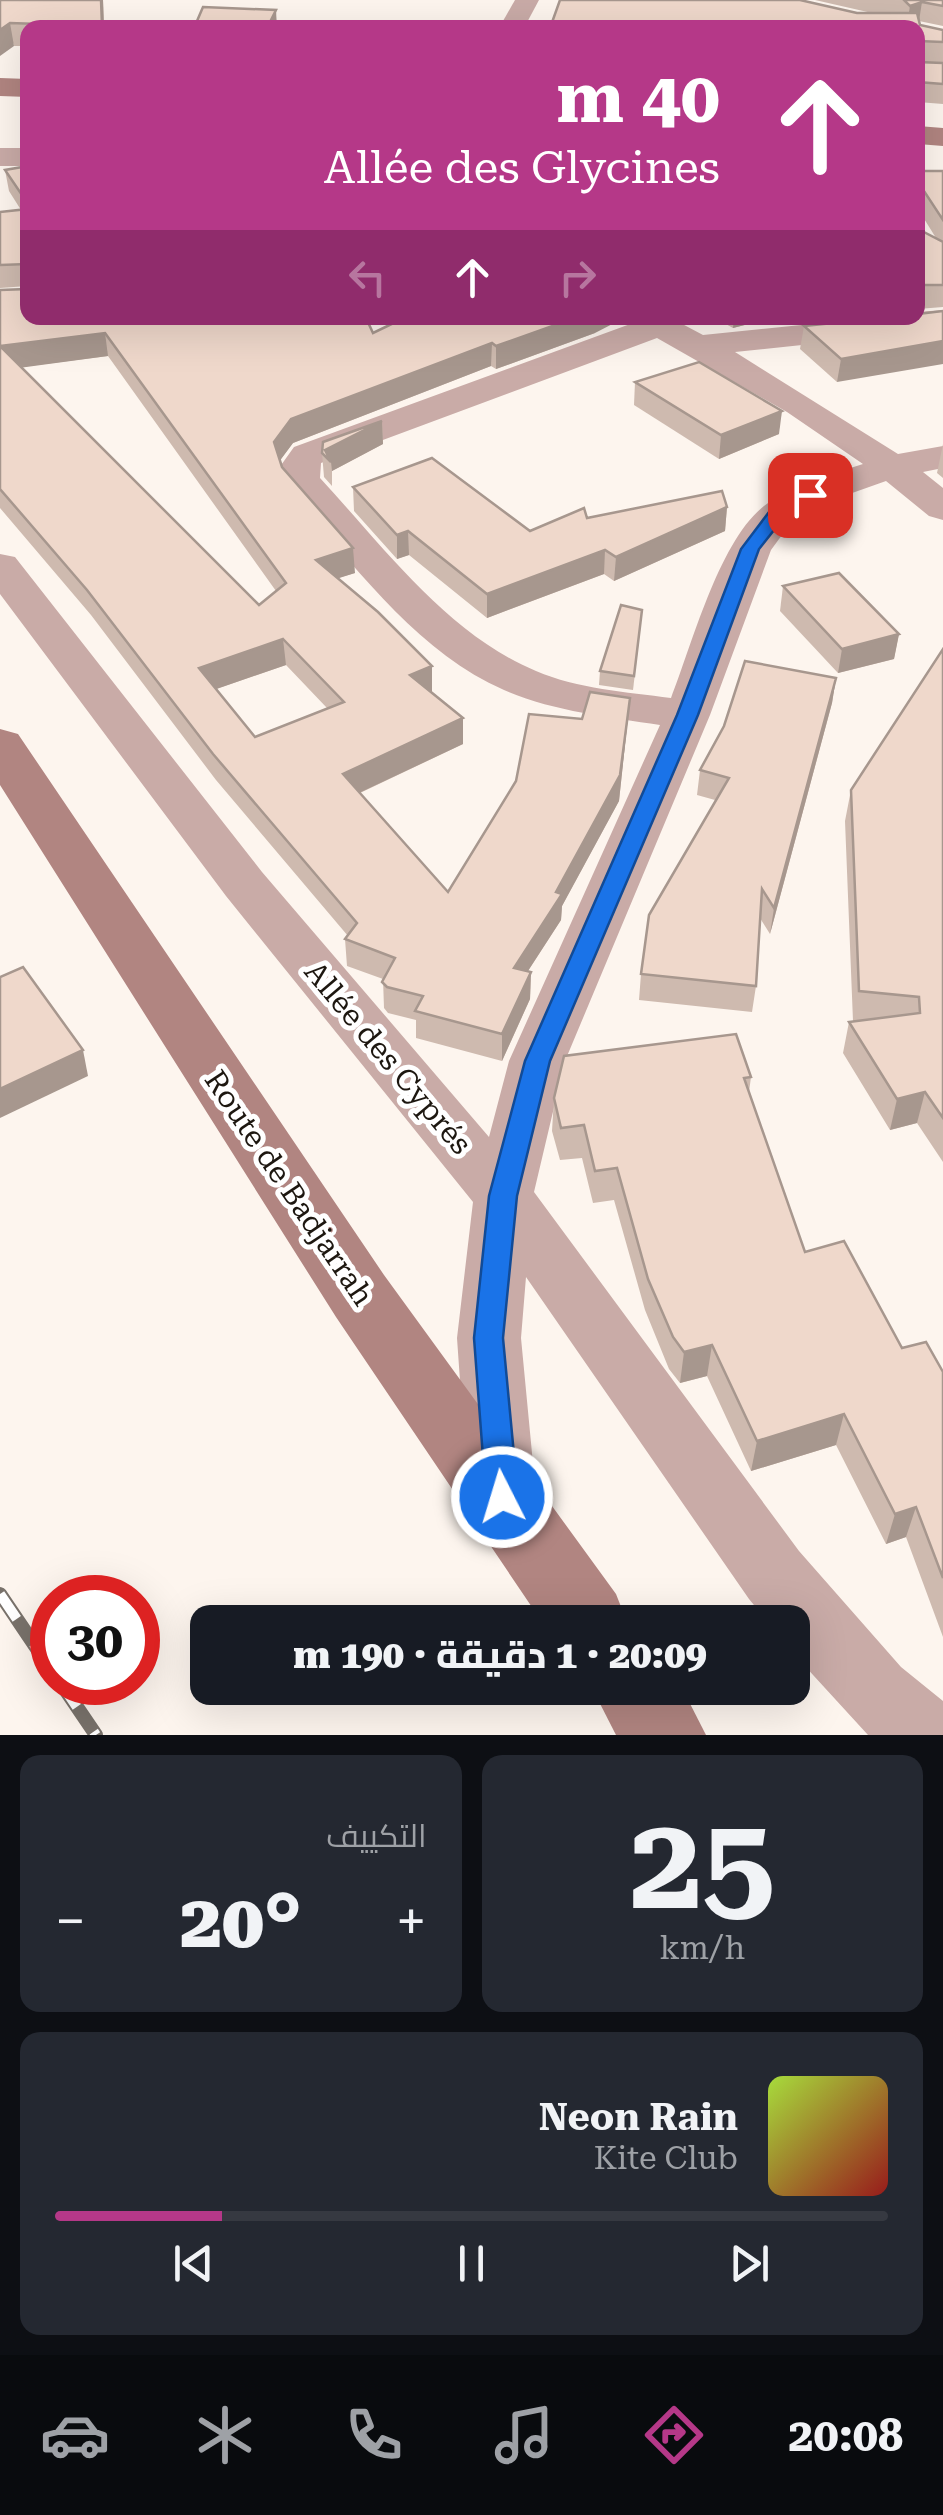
<!DOCTYPE html>
<html lang="ar">
<head>
<meta charset="utf-8">
<style>
  :root { --surface:#171b24; --page:#242831; --text:#f1f3f6; --muted:#9ea1a6; --line:#363941; --accent:#b53888 }
  body { margin:0; font-family:"Roboto Serif",Cairo,serif; background:var(--page); color:var(--text); direction:rtl; height:100vh; display:flex; flex-direction:column; font-size:38px; white-space:nowrap }
  * { box-sizing:border-box; margin:0 }
  p { font-size:32px; color:var(--muted) }
  .icon { flex:none; width:55px; height:55px; fill:none; stroke:currentColor; stroke-width:2; stroke-linecap:round; stroke-linejoin:round }
  .map { position:relative; height:1735px; overflow:hidden; direction:ltr }
  .side { display:flex; flex-direction:column; gap:20px; padding:20px; background:#0d0f14; flex:1 }
  .side>* { flex:none }
  .top-card { position:absolute; left:20px; top:20px; width:905px; height:305px; border-radius:20px; box-shadow:0 10px 40px #0002; direction:rtl; background:#b53888; color:#fff; overflow:hidden }
  .speed { position:absolute; left:30px; top:1575px; display:flex; gap:20px; font-size:50px; font-weight:700; text-align:center }
  .speed>* { display:grid; place-content:center; width:130px; height:130px; border-radius:50%; background:var(--surface); box-shadow:0 10px 40px #0002; line-height:1 }
  .speed .limit { border:15px solid #d22; background:#fff; color:#111 }
  .pin { position:absolute; display:grid; place-items:center; width:85px; height:85px; color:#fff; margin:-42px; border-radius:20px; box-shadow:0 5px 15px #0006 }
  .me { position:absolute; width:110px; margin:-55px; rotate:355deg; stroke-linejoin:round; filter:drop-shadow(0 0 8px #0008) }
  .turn { display:flex; align-items:center; gap:35px; height:210px; padding:0 40px; font-size:45px }
  .turn .icon { width:130px; height:130px; stroke-width:2.5 }
  .turn b { display:block; font-size:70px; line-height:85px }
  .lanes { display:flex; align-items:center; height:95px; padding:0 40px; background:#0003; justify-content:center; gap:50px; direction:ltr }
  .lanes .off { opacity:.35 }
  .big { font-size:75px; font-weight:800; line-height:1.1 }
  .side .card { flex:1; display:flex; flex-direction:column; justify-content:center; gap:15px; min-width:0; padding:0 35px; border-radius:20px; background:var(--page) }
  .side .dial { align-items:center; gap:0 }
  .dial b { font-size:130px; line-height:1 }
  .song { display:flex; align-items:center; gap:30px }
  .cover { width:120px; height:120px; border-radius:15px; background:linear-gradient(135deg,hsl(80 70% 55%),hsl(0 70% 35%)) }
  .played { height:10px; border-radius:5px; background:linear-gradient(90deg,var(--accent) 20%,var(--line) 20%) }
  .keys { display:flex; justify-content:space-around; direction:ltr }
  .heat { display:flex; justify-content:space-between; align-items:center; font-size:55px; direction:ltr }
  .side .tiles { flex:1; display:grid; gap:20px; grid-template-columns:1fr 1fr }
  .card:last-child { grid-column:span 2 }
  .trip { position:absolute; left:190px; top:1605px; width:620px; height:100px; border-radius:20px; background:var(--surface); box-shadow:0 10px 40px #0002; font-weight:800; line-height:100px; text-align:center; direction:rtl }
  .tabs { display:flex; height:160px; justify-content:space-around; align-items:center; background:#090b0e; color:var(--muted) }
  .tabs .icon { width:70px; height:70px }
  .tabs .on { color:var(--accent) }
  .tabs b { font-size:45px; color:var(--text) }
  .map>svg:first-child { display:block }
  .lines { fill:none; stroke-linecap:round; stroke-linejoin:round }
  .street { fill:#c9aba7; fill-rule:evenodd }
  .secondary { fill:#b18581; fill-rule:evenodd }
  .rail-casing { stroke:#79726b; stroke-width:14 }
  .rail { stroke:#fff; stroke-width:10; stroke-dasharray:30; stroke-linecap:butt }
  .wall { fill:#cebaaf; fill-rule:evenodd }
  .shaded-wall { fill:#a7978e }
  .building { fill:#efd8cb; stroke:#a7978e; stroke-width:2.5; fill-rule:evenodd }
  .route { fill:#1a73e8; stroke:#114b97; stroke-width:2.5 }
  .labels { text-anchor:middle; stroke-width:10; stroke-linejoin:round; paint-order:stroke }
  .street-label { font-size:30px; fill:#1d1710; stroke:#fff }
</style>
</head>
<body>
<div class="map">
<svg width="943" height="1735" viewBox="0 0 943 1735">
  <rect width="100%" height="100%" fill="#fdf5ee"/>
  <g class="lines">
    <g class="street">
      <path d="M 515,0 L 539,0 L 524,28 L 499,28 Z"/>
      <rect x="0" y="148" width="28" height="18"/>
      <path d="M 943,310 L 943,330 L 735,352 L 898,454 L 943,446 L 943,468 L 923,472 L 943,488 L 943,520 L 929,516 L 886,481 L 824,503 L 790,524 L 771,550 L 710,715 L 565,1061 L 534,1192 L 799,1551 L 901,1667 L 943,1701 L 943,1735 L 868,1735 L 792,1652 L 792,1622 L 768,1622 L 749,1599 L 526,1277 L 521,1338 L 536,1495 L 526,1518 L 502,1527 L 478,1518 L 468,1495 L 457,1338 L 473,1202 L 226,896 L 0,594 L 0,554 L 15,557 L 262,872 L 489,1137 L 509,1061 L 660,725 C 608,717 552,711 504,690 C 414,651 351,560 287,489 L 279,468 L 294,447 L 633,323 L 629,318 L 671,318 L 703,335 L 870,318 L 918,318 L 918,312 ZM 657,338 L 787,412 L 863,464 C 830,475 793,484 764,506 C 719,541 692,645 671,698 C 626,692 578,689 536,671 C 447,634 383,546 320,478 L 321,463 Z"/>
    </g>
    <g class="secondary">
      <path d="M 0,78 L 28,79 L 28,97 L 0,96 Z"/>
      <path d="M 918,126 L 943,128 L 943,146 L 918,144 Z"/>
      <path d="M 0,729 L 18,734 L 384,1275 L 616,1594 L 627,1622 L 542,1622 L 336,1317 L 0,785 Z"/>
      <path d="M 592,1688 L 682,1688 L 706,1735 L 616,1735 Z"/>
    </g>
    <defs>
      <g id="rail">
        <path d="M 0,1594 L 52,1671"/>
        <path d="M 60,1682 L 96,1735"/>
      </g>
    </defs>
    <use href="#rail" class="rail-casing"/>
    <use href="#rail" class="rail"/>
  </g>
  <g class="wall">
    <path d="M 0,0 L 103,0 L 104,28 L 28,28 L 28,46 L 14,46 Z"/>
    <path d="M 815,0 L 943,0 L 943,26 L 919,21 L 920,25 L 943,30 L 943,62 L 918,62 L 943,63 L 943,104 L 918,102 L 918,28 L 857,13 L 872,13 Z"/>
    <path d="M 24,153 L 28,153 L 28,318 L 373,333 L 595,333 L 496,369 L 491,366 L 293,443 L 280,460 L 282,467 L 355,573 L 338,578 L 432,692 L 463,718 L 463,744 L 360,793 L 448,892 L 582,719 L 630,698 L 619,801 L 562,906 L 561,920 L 528,971 L 531,972 L 530,999 L 502,1061 L 416,1038 L 416,1020 L 388,1013 L 384,1008 L 383,979 L 347,966 L 345,939 L 348,936 L 216,780 L 91,615 L 0,508 L 0,290 L 27,289 L 27,286 L 0,288 L 0,212 L 21,210 L 9,191 L 5,170 L 26,166 ZM 108,356 L 276,591 L 259,605 L 21,367 ZM 286,665 L 327,708 L 255,737 L 216,689 Z"/>
    <path d="M 918,171 L 943,171 L 943,307 L 918,309 L 918,229 L 936,238 L 918,209 Z"/>
    <path d="M 715,318 L 868,318 L 773,324 L 768,319 L 733,328 Z"/>
    <path d="M 882,318 L 837,382 L 800,349 L 804,326 Z"/>
    <path d="M 635,382 L 779,434 L 719,459 L 634,405 Z"/>
    <path d="M 382,421 L 383,444 L 332,471 L 332,486 L 324,477 L 322,453 Z"/>
    <path d="M 943,444 L 943,478 L 937,473 Z"/>
    <path d="M 353,487 L 530,531 L 587,518 L 727,507 L 725,531 L 614,581 L 604,574 L 487,618 L 409,555 L 397,559 L 354,511 Z"/>
    <path d="M 783,586 L 899,634 L 894,659 L 838,673 L 780,611 Z"/>
    <path d="M 641,623 L 633,690 L 599,685 L 600,671 Z"/>
    <path d="M 943,649 L 943,1162 L 917,1123 L 890,1130 L 843,1053 L 849,1022 L 853,1021 L 845,821 L 851,790 Z"/>
    <path d="M 836,678 L 832,703 L 770,934 L 760,918 L 756,986 L 752,1012 L 639,1000 L 641,974 L 715,800 L 697,795 L 700,770 Z"/>
    <path d="M 751,1077 L 749,1092 L 805,1252 L 902,1348 L 943,1372 L 943,1637 L 906,1537 L 886,1544 L 836,1445 L 751,1471 L 707,1376 L 680,1383 L 669,1369 L 645,1310 L 614,1200 L 593,1203 L 582,1158 L 560,1160 L 552,1131 L 554,1098 Z"/>
  </g>
  <g class="shaded-wall">
    <path d="M 101,0 L 103,0 L 104,28 L 102,28 Z"/>
    <path d="M 922,2 L 919,21 L 907,25 L 910,6 Z"/>
    <path d="M 276,10 L 277,28 L 267,28 Z"/>
    <path d="M 10,23 L 14,46 L 0,56 L 0,30 Z"/>
    <path d="M 575,318 L 624,318 L 595,333 L 496,369 L 496,346 Z"/>
    <path d="M 734,318 L 768,318 L 768,319 L 733,328 Z"/>
    <path d="M 105,333 L 108,356 L 4,370 L 0,346 Z"/>
    <path d="M 943,341 L 943,364 L 837,382 L 841,359 Z"/>
    <path d="M 492,343 L 491,366 L 293,443 L 276,466 L 274,442 L 291,419 Z"/>
    <path d="M 782,411 L 779,434 L 719,459 L 721,435 Z"/>
    <path d="M 382,421 L 383,444 L 332,471 L 331,462 L 325,450 Z"/>
    <path d="M 727,507 L 725,531 L 614,581 L 616,557 Z"/>
    <path d="M 408,531 L 409,555 L 397,559 L 397,535 Z"/>
    <path d="M 353,548 L 355,573 L 317,585 L 316,560 Z"/>
    <path d="M 605,550 L 604,574 L 487,618 L 487,594 Z"/>
    <path d="M 899,634 L 894,659 L 838,673 L 842,649 Z"/>
    <path d="M 283,639 L 286,665 L 202,694 L 199,668 Z"/>
    <path d="M 432,666 L 432,692 L 410,675 Z"/>
    <path d="M 836,678 L 832,703 L 770,934 L 774,908 Z"/>
    <path d="M 630,698 L 619,801 L 562,906 L 561,920 L 513,994 L 514,968 L 556,892 Z"/>
    <path d="M 463,718 L 463,744 L 344,800 L 343,774 Z"/>
    <path d="M 531,972 L 530,999 L 502,1061 L 502,1034 Z"/>
    <path d="M 83,1050 L 88,1076 L 0,1118 L 0,1089 Z"/>
    <path d="M 925,1092 L 917,1123 L 890,1130 L 897,1099 Z"/>
    <path d="M 712,1345 L 707,1376 L 680,1383 L 684,1352 Z"/>
    <path d="M 844,1414 L 836,1445 L 751,1471 L 757,1441 Z"/>
    <path d="M 916,1507 L 906,1537 L 886,1544 L 895,1514 Z"/>
  </g>
  <g class="building">
    <path d="M 0,0 L 101,0 L 102,26 L 10,23 L 0,30 Z"/>
    <path d="M 560,0 L 800,0 L 857,13 L 917,13 L 920,25 L 943,30 L 943,42 L 919,41 L 918,62 L 943,63 L 943,84 L 918,82 L 918,28 L 550,28 Z"/>
    <path d="M 904,0 L 943,0 L 943,6 L 922,2 L 910,6 Z"/>
    <path d="M 203,7 L 276,10 L 267,28 L 194,28 Z"/>
    <path d="M 28,166 L 28,204 L 5,170 Z"/>
    <path d="M 918,171 L 943,171 L 943,220 L 918,182 Z"/>
    <path d="M 28,209 L 28,318 L 366,318 L 373,333 L 404,318 L 575,318 L 496,346 L 492,343 L 291,419 L 274,442 L 282,467 L 353,548 L 316,560 L 378,612 L 432,666 L 410,675 L 463,718 L 343,774 L 448,892 L 516,781 L 529,714 L 582,719 L 590,692 L 630,698 L 620,775 L 556,892 L 562,894 L 514,968 L 531,972 L 502,1034 L 415,1011 L 423,996 L 387,987 L 382,982 L 395,958 L 345,939 L 357,923 L 213,754 L 87,590 L 0,489 L 0,290 L 27,289 L 27,264 L 0,265 L 0,212 ZM 105,333 L 286,583 L 259,605 L 0,346 ZM 283,639 L 344,702 L 255,737 L 199,668 Z"/>
    <path d="M 918,229 L 943,242 L 943,285 L 922,285 L 918,291 Z"/>
    <path d="M 943,311 L 943,341 L 841,359 L 804,326 L 882,318 L 918,318 L 918,314 Z"/>
    <path d="M 699,362 L 782,411 L 721,435 L 635,382 Z"/>
    <path d="M 382,421 L 325,450 L 331,462 L 322,453 L 323,442 Z"/>
    <path d="M 432,458 L 530,531 L 584,508 L 587,518 L 722,491 L 727,507 L 616,557 L 605,550 L 487,594 L 408,531 L 397,535 L 353,487 Z"/>
    <path d="M 839,573 L 899,634 L 842,649 L 783,586 Z"/>
    <path d="M 621,605 L 642,610 L 634,676 L 600,671 Z"/>
    <path d="M 943,649 L 943,1118 L 925,1092 L 897,1099 L 849,1022 L 920,1013 L 919,997 L 859,991 L 851,790 Z"/>
    <path d="M 745,661 L 836,678 L 774,908 L 762,889 L 756,986 L 641,974 L 649,915 L 729,778 L 700,770 L 724,726 Z"/>
    <path d="M 23,967 L 83,1050 L 0,1089 L 0,977 Z"/>
    <path d="M 736,1034 L 751,1077 L 744,1078 L 805,1252 L 844,1241 L 902,1348 L 926,1342 L 943,1372 L 943,1578 L 916,1507 L 895,1514 L 844,1414 L 757,1441 L 712,1345 L 684,1352 L 673,1337 L 648,1279 L 617,1168 L 595,1171 L 584,1125 L 561,1128 L 554,1098 L 564,1056 Z"/>
  </g>
  <path class="route" d="M 810,490 L 819,495 L 816,499 L 782,520 L 759,549 L 698,715 L 550,1061 L 517,1196 L 503,1338 L 518,1497 L 513,1508 L 502,1512 L 491,1508 L 486,1497 L 474,1338 L 489,1196 L 525,1061 L 677,715 L 741,549 L 769,512 Z"/>
  <g class="labels">
    <g class="street-label">
      <text transform="translate(388 1058) rotate(50)" y="10">Allée des Cyprés</text>
      <text transform="translate(289 1188) rotate(56)" y="10">Route de Badjarrah</text>
    </g>
  </g>
</svg>
<div class="speed"><div class="limit">30</div></div>
<div class="pin" style="left:810px;top:495px;background:#d93025"><svg class="icon" aria-label="arrive" viewBox="0 0 24 24"><path d="M6 21V4h12l-3 4 3 4H6"/></svg></div>
<svg class="me" style="left:502px;top:1497px" viewBox="-20 -20 40 40"><circle r="17" fill="#1a73e8" stroke="#fff" stroke-width="3"/><path d="M0-11L8 9 0 5-8 9z" fill="#fff"/></svg>
<div class="trip">20:09 · 1 دقيقة · 190 m</div>
<div class="top-card">
<div class="turn"><svg class="icon" aria-label="ahead" viewBox="0 0 24 24"><path d="M12 20V5M6 11l6-6 6 6"/></svg><div><b>40 m</b>Allée des Glycines</div></div>
<div class="lanes"><svg class="icon off" aria-label="left" viewBox="0 0 24 24"><path d="M17 20v-9H6M10 6l-5 5 5 5"/></svg><svg class="icon" aria-label="ahead" viewBox="0 0 24 24"><path d="M12 20V5M6 11l6-6 6 6"/></svg><svg class="icon off" aria-label="right" viewBox="0 0 24 24"><path d="M7 20v-9h11M14 6l5 5-5 5"/></svg></div>
</div>
</div>
<section class="side">
<div class="tiles">
<div class="card dial"><b>25</b><p>km/h</p></div>
<div class="card"><p>التكييف</p>
<div class="heat"><a>−</a><b class="big">20°</b><a>+</a></div>
</div>
<div class="card">
<div class="song"><i class="cover"></i><div><b>Neon Rain</b><p>Kite Club</p></div></div>
<div class="played"></div>
<div class="keys"><svg class="icon" aria-label="previous" viewBox="0 0 24 24"><path d="M18 5L8 12l10 7zM5 5v14"/></svg><svg class="icon" aria-label="pause" viewBox="0 0 24 24"><path d="M8 5v14M16 5v14"/></svg><svg class="icon" aria-label="next" viewBox="0 0 24 24"><path d="M6 5l10 7-10 7zM19 5v14"/></svg></div>
</div>
</div>
</section>
<nav class="tabs">
<b>20:08</b>
<svg class="icon on" aria-label="directions" viewBox="0 0 24 24"><path d="M12 3l9 9-9 9-9-9zM9 14v-3h6M13 9l2 2-2 2"/></svg>
<svg class="icon" aria-label="music" viewBox="0 0 24 24"><path d="M9 18V5l10-2v13"/><circle cx="6" cy="18" r="3"/><circle cx="16" cy="16" r="3"/></svg>
<svg class="icon" aria-label="phone" viewBox="0 0 24 24"><path d="M5 4h4l2 5-3 2q2 4 5 5l2-3 5 2v4C11 20 4 13 5 4z"/></svg>
<svg class="icon" aria-label="climate" viewBox="0 0 24 24"><path d="M12 3v18M4 7l16 10M4 17L20 7"/></svg>
<svg class="icon" aria-label="car" viewBox="0 0 24 24"><path d="M5 17H2v-5l4-1 3-4h7l3 4 3 1v5h-3M9 17h6M6 11h13"/><circle cx="7" cy="17" r="2"/><circle cx="17" cy="17" r="2"/></svg>
</nav>
</body>
</html>
